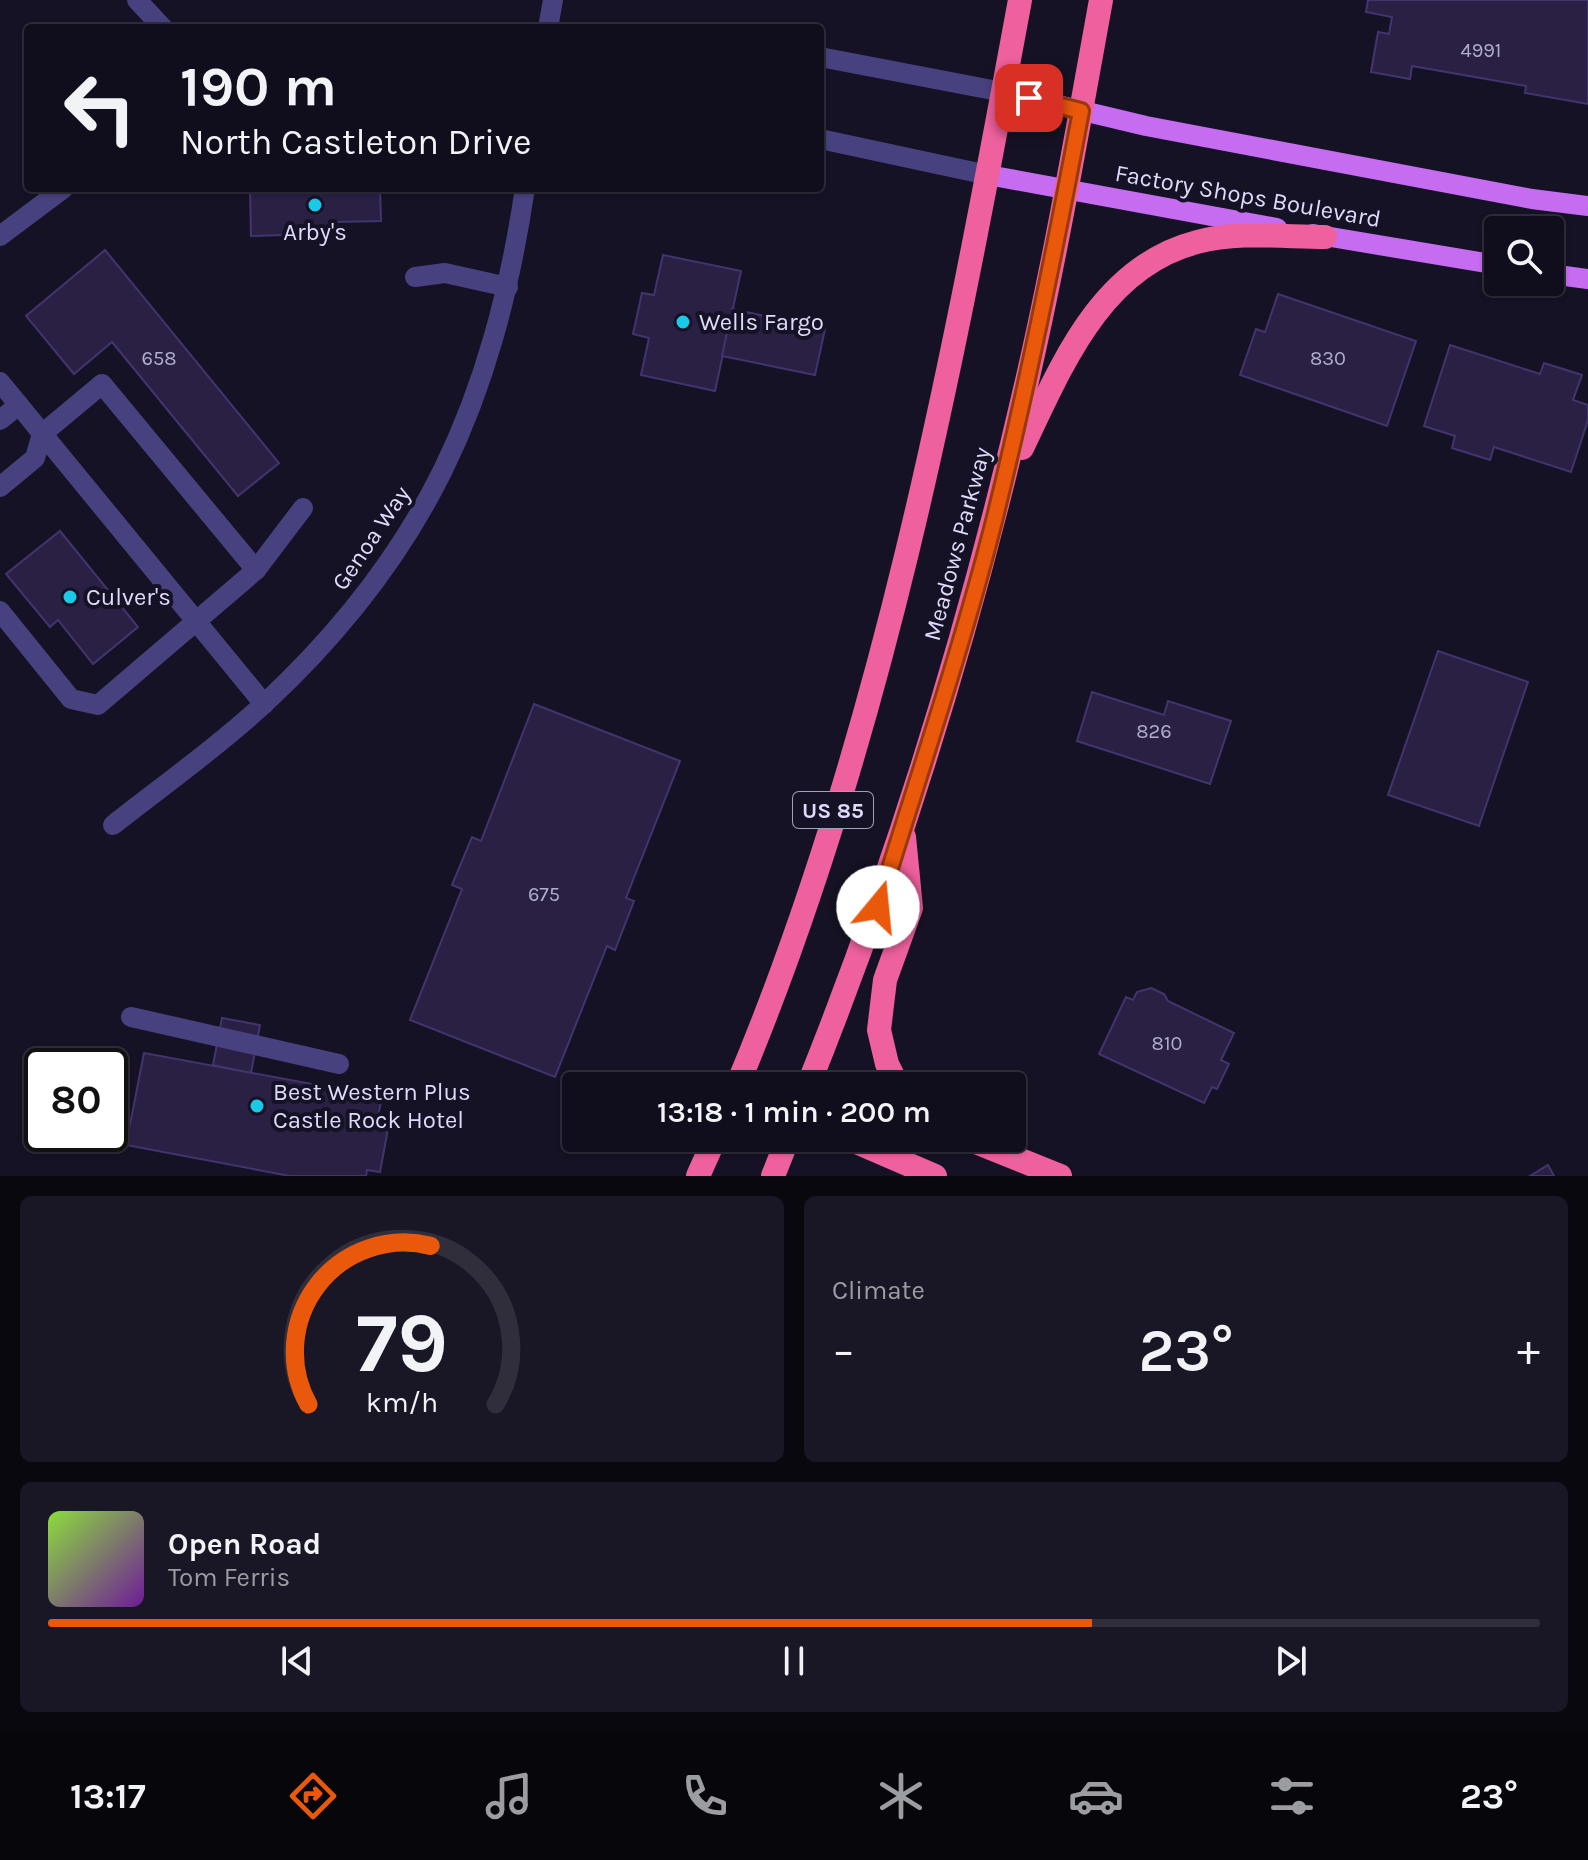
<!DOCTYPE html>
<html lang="en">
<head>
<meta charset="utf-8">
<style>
  :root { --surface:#100e1c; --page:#191725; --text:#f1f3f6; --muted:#9c9ca3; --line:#302e3b; --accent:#ea580c }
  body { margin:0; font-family:Karla,sans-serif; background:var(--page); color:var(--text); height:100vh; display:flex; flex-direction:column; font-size:30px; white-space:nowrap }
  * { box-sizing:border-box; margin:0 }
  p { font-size:26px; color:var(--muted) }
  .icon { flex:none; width:44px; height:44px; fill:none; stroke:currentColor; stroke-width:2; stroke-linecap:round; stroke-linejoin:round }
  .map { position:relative; height:1176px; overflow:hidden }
  .sheet { display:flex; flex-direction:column; gap:20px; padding:20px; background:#09080f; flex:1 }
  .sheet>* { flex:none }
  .top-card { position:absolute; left:24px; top:24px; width:800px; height:168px; border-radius:8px; box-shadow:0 2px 6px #0004,0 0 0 2px var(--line); background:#100e1c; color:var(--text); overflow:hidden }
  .tools { position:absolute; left:1484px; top:216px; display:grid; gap:16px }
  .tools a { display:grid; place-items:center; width:80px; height:80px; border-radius:8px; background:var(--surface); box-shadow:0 2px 6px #0004,0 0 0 2px var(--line); font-size:40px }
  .speed { position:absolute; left:24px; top:1048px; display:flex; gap:16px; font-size:40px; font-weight:700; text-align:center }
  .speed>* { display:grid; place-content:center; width:104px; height:104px; border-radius:50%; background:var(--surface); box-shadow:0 2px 6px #0004,0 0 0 2px var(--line); line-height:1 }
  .speed .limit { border:4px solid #111; border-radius:12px; background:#fff; color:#111 }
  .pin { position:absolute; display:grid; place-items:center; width:68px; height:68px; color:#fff; margin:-34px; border-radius:16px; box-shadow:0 4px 12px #0006 }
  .me { position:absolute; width:88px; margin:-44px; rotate:17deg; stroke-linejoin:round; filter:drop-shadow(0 0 6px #0008) }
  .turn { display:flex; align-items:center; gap:28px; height:168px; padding:0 24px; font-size:36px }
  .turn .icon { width:104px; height:104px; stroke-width:2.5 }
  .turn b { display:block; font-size:56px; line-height:68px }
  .big { font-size:60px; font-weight:600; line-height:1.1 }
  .sheet .tile { flex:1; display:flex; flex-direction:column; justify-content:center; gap:12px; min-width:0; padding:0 28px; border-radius:12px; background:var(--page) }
  .sheet .dial { align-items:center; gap:0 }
  .dial svg { height:208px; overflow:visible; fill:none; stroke:var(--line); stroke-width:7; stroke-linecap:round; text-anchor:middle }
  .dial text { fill:var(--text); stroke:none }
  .song { display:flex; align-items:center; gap:24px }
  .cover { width:96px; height:96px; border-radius:12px; background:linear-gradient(135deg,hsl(90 70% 55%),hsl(280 70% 35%)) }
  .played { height:8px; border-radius:4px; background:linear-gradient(90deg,var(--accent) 70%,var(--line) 70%) }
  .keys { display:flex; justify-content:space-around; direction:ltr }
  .heat { display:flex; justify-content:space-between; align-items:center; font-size:44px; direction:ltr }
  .sheet .tiles { flex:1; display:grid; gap:20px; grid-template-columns:1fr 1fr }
  .tile:last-child { grid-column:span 2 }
  .trip { position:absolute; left:562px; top:1072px; width:464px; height:80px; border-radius:8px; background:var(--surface); box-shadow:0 2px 6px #0004,0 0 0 2px var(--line); font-weight:600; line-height:80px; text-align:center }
  .tab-bar { display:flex; height:128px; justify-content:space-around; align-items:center; background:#06060b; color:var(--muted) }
  .tab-bar .icon { width:56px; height:56px }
  .tab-bar .active { color:var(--accent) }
  .tab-bar b { font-size:36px; color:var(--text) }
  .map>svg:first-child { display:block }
  .building { fill:#292044; stroke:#42346e; stroke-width:2 }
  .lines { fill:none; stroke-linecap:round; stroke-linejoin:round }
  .minor { stroke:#47417f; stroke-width:20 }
  .major { stroke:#c56cf0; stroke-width:20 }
  .highway { stroke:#ef619e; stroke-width:24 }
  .route-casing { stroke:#983908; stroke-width:20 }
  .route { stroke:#ea580c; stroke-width:14 }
  .poi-dot { fill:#19c9e8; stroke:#161225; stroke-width:3 }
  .labels { text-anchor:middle; stroke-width:8; stroke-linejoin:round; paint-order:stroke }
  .number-label { font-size:20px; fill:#b2accd }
  .shield { fill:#161225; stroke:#a39ebb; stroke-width:2 }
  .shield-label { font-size:22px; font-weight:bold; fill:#dfdafb }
  .street-label { font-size:24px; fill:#dfdafb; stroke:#161225 }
  .poi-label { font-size:24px; fill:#dfdafb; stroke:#161225; text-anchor:start }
</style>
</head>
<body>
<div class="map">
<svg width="1588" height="1176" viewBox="0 0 1588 1176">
  <rect width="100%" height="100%" fill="#161225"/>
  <g class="building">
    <path d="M 1368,0 L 1588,0 L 1588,104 L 1525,93 L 1526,86 L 1412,66 L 1410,79 L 1371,72 L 1378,32 L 1389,34 L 1392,17 L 1366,12 Z"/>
    <path d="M 250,188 L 380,188 L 381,221 L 336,222 L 337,233 L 251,236 Z"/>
    <path d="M 105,250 L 279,463 L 238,496 L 112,342 L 74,374 L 26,316 Z"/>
    <path d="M 663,255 L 741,271 L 715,391 L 641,375 L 649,338 L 633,334 L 642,293 L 654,295 Z"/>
    <path d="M 1278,294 L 1416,341 L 1387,426 L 1240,375 L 1256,329 L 1265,332 Z"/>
    <path d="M 732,309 L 825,329 L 815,375 L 722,356 Z"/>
    <path d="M 1450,345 L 1540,374 L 1544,363 L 1582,375 L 1573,400 L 1588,405 L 1588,420 L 1571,472 L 1494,447 L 1490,460 L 1452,448 L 1455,436 L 1424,426 Z"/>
    <path d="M 60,531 L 138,627 L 93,664 L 58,620 L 50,627 L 6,574 Z"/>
    <path d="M 1438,651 L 1528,682 L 1479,826 L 1388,795 Z"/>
    <path d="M 1092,692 L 1164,715 L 1168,701 L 1231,721 L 1210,784 L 1077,741 Z"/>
    <path d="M 534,704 L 680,761 L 626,898 L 634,901 L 615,950 L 607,946 L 555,1077 L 410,1020 L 462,889 L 452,885 L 472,837 L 481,841 Z"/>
    <path d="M 1151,988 L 1164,994 L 1168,1001 L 1234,1033 L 1221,1060 L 1229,1064 L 1217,1089 L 1212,1087 L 1204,1103 L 1099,1054 L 1126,997 L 1133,1000 L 1137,992 Z"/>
    <path d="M 222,1018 L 260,1025 L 251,1073 L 213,1065 Z"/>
    <path d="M 144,1053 L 382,1097 L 378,1116 L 390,1118 L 380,1172 L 367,1170 L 366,1176 L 290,1176 L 126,1145 Z"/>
    <path d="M 1548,1165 L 1554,1176 L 1530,1176 Z"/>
  </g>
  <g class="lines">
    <g class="minor">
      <path d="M 137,0 L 163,28"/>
      <path d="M 548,28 L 553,0"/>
      <path d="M 820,57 L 1003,92"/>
      <path d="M 820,139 L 988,175"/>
      <path d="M 0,236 L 64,188"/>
      <path d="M 415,277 L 445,273 L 508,287"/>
      <path d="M 0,382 L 264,704"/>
      <path d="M 0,420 L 19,405"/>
      <path d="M 0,487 L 35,458 L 42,434 L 102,384 L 256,570"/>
      <path d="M 0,611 L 71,699 L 98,705 L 256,570 L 303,508"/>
      <path d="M 113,825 C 164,785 217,747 265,703 C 425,554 493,402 525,188"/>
      <path d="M 131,1017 L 339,1064"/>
    </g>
    <g class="major">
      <path d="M 1003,92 L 1146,126 L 1532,199 L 1588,206"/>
      <path d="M 988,175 L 1277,228"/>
      <path d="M 1313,234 L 1498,265"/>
      <path d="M 1550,274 L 1588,279"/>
    </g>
    <g class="highway">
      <path d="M 1022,448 C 1061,367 1100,267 1197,242 C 1238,231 1284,237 1325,237"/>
      <path d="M 737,1086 C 881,744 953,363 1020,0"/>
      <path d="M 808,1086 C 900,857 972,621 1027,381 C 1056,255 1078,127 1101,0"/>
      <path d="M 898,1086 L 887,1064 L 879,1030 L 885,980 L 911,908 L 904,837"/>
      <path d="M 847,1138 L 935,1176"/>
      <path d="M 966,1138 L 1060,1176"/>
      <path d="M 698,1176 L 715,1138"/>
      <path d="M 773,1176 L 788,1138"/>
    </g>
  </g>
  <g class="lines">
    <defs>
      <path id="route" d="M 878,907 C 917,780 960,654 993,525 C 1027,388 1055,250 1081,111 L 1029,98"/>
    </defs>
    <use href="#route" class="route-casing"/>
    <use href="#route" class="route"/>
  </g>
  <g class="poi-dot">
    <circle cx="315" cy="205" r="8"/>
    <circle cx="683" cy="322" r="8"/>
    <circle cx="70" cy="597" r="8"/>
    <circle cx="257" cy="1106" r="8"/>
  </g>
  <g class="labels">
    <g class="number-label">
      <text x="1481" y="57">4991</text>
      <text x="159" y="365">658</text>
      <text x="1328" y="365">830</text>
      <text x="1154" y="738">826</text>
      <text x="544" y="901">675</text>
      <text x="1167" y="1050">810</text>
    </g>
    <rect class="shield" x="793" y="792" width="80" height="36" rx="6"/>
    <g class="shield-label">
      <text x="833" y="818">US 85</text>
    </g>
    <g class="street-label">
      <text transform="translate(1248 196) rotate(10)" y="8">Factory Shops Boulevard</text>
      <text transform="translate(371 538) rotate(-56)" y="8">Genoa Way</text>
      <text transform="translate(957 544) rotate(-75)" y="8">Meadows Parkway</text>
    </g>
    <g class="poi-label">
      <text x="315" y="240" text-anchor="middle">Arby's</text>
      <text x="699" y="330">Wells Fargo</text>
      <text x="86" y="605">Culver's</text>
      <text x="273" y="1100">Best Western Plus<tspan x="273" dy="28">Castle Rock Hotel</tspan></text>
    </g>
  </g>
</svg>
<div class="tools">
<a><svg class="icon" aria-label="search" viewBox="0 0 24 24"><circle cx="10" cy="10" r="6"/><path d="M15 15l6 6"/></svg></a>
</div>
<div class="speed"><div class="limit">80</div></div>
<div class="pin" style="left:1029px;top:98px;background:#d93025"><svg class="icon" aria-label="arrive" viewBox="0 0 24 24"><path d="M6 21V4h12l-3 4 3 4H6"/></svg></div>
<svg class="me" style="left:878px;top:907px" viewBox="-20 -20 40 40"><circle r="19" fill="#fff"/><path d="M0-13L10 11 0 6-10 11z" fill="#ea580c"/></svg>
<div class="trip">13:18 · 1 min · 200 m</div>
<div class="top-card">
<div class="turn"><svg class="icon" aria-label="left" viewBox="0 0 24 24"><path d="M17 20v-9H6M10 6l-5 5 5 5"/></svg><div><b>190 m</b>North Castleton Drive</div></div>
</div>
</div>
<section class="sheet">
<div class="tiles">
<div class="tile dial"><svg viewBox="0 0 100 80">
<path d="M14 69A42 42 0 1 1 86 69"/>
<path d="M14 69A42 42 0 0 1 61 8" stroke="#ea580c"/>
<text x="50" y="56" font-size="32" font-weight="700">79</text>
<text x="50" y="72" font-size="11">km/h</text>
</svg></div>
<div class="tile"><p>Climate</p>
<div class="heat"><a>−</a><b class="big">23°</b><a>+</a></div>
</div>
<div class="tile">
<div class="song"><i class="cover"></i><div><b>Open Road</b><p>Tom Ferris</p></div></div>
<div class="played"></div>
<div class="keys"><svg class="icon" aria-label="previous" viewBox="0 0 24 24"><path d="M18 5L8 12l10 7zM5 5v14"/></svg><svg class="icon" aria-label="pause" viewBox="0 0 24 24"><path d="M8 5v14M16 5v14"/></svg><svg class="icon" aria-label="next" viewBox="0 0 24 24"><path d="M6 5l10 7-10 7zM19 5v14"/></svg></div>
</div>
</div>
</section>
<nav class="tab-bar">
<b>13:17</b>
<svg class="icon active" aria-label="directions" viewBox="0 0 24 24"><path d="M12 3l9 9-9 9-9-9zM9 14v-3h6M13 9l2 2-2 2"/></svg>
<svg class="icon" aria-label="music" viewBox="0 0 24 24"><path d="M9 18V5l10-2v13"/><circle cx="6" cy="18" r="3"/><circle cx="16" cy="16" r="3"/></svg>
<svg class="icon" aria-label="phone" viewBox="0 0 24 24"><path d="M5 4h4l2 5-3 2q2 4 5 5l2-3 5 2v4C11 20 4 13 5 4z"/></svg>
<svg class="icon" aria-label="climate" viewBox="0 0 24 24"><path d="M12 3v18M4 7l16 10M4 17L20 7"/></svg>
<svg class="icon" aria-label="car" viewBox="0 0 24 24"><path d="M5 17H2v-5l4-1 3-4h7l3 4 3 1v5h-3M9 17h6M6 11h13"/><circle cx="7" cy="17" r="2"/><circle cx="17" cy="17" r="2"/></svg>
<svg class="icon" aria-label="filters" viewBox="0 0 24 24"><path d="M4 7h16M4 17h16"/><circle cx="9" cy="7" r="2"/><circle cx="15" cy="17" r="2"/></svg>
<b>23°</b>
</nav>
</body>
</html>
